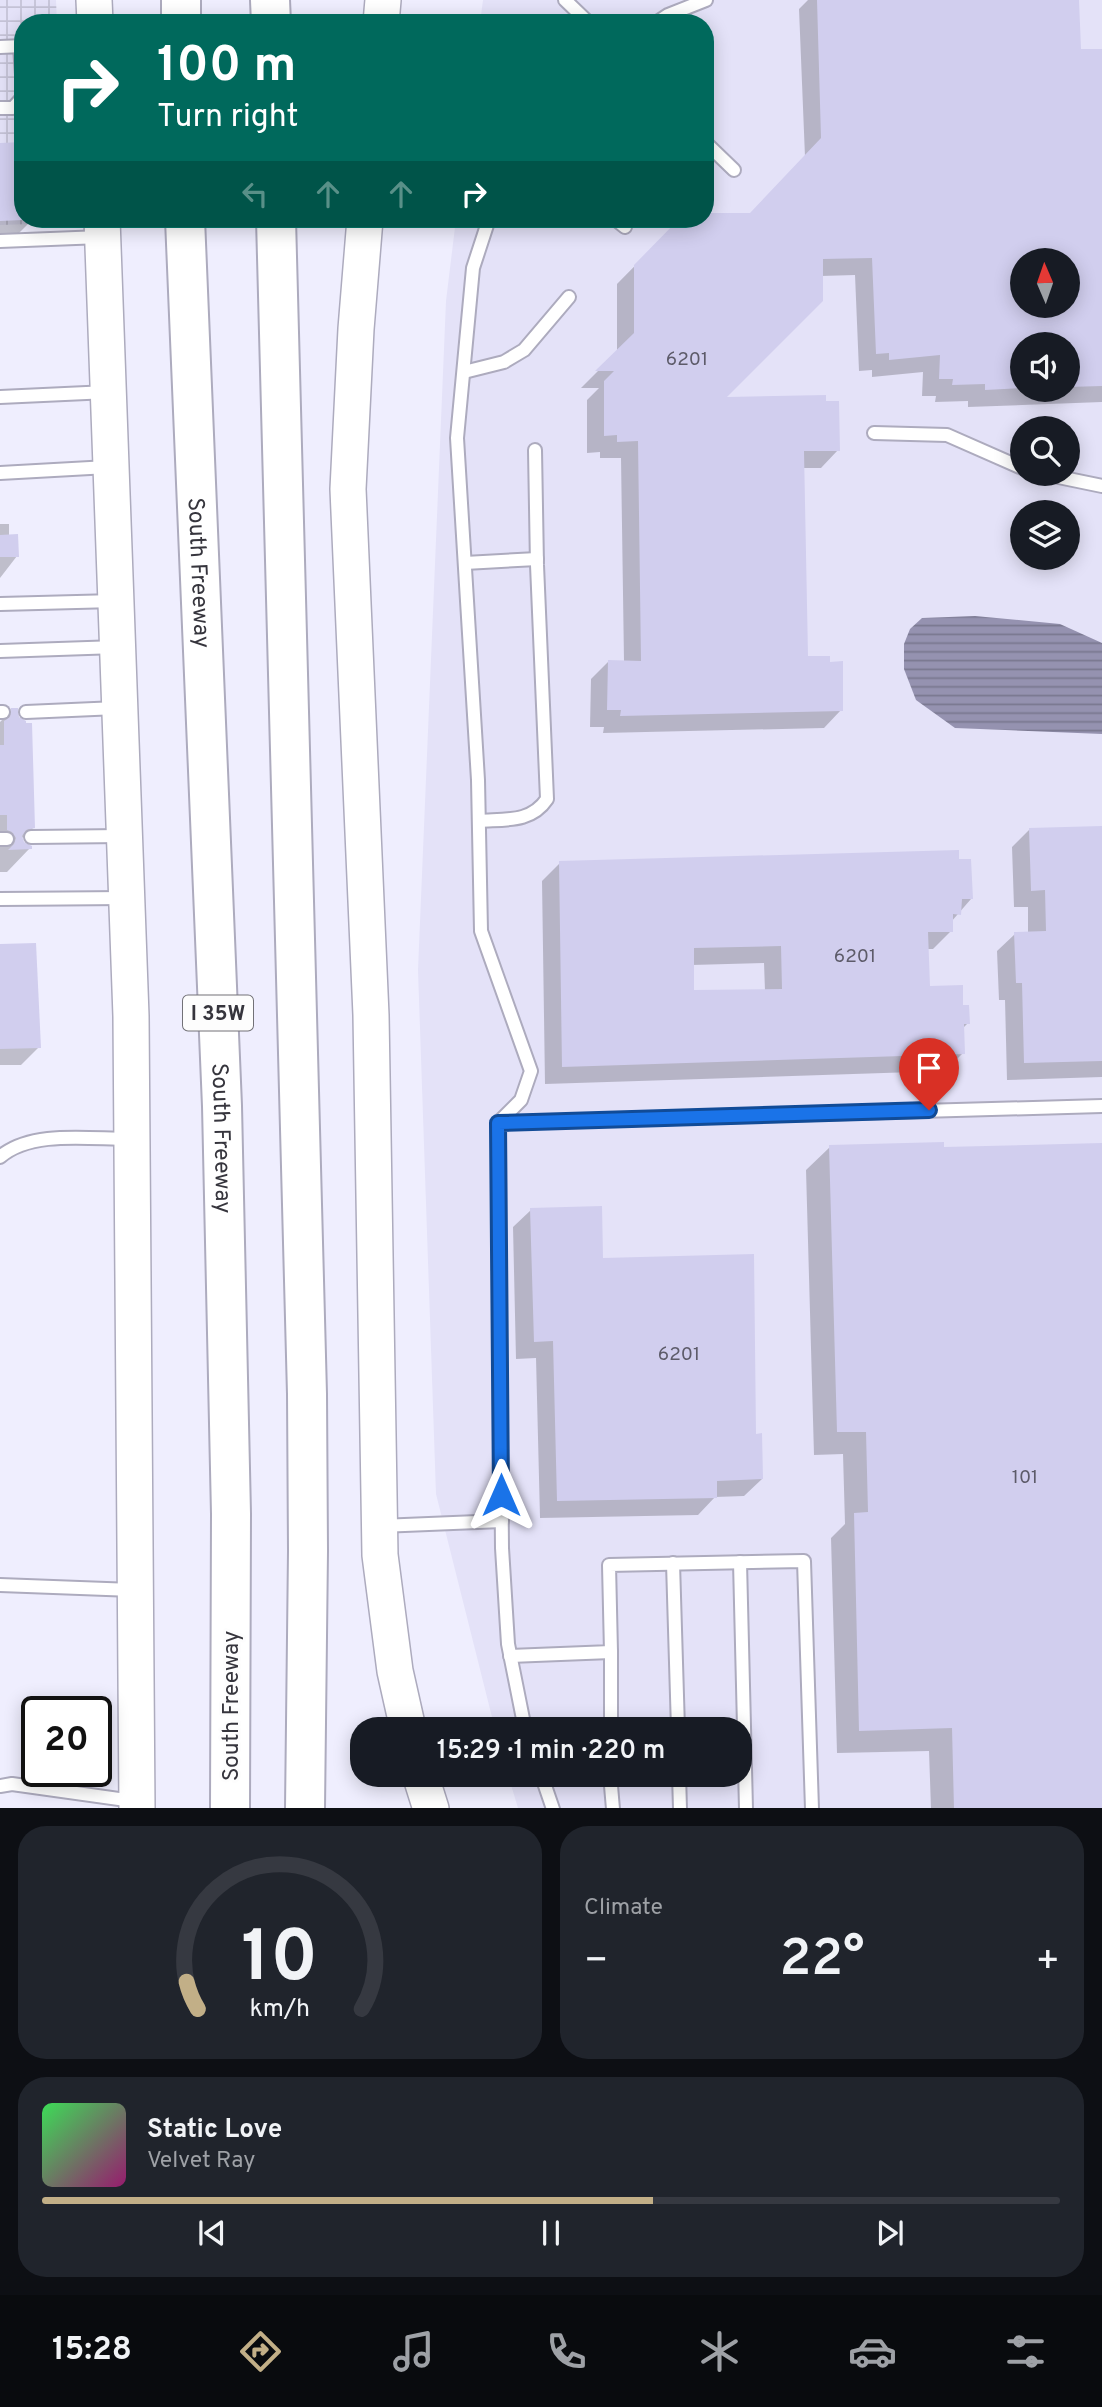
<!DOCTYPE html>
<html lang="en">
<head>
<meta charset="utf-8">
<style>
  :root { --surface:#171b24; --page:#20242c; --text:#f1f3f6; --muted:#9ea1a6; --line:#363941; --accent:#c2af87 }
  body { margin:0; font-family:Overpass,sans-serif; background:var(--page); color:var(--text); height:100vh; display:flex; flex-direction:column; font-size:26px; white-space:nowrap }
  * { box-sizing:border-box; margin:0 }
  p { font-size:23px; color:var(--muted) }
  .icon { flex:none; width:38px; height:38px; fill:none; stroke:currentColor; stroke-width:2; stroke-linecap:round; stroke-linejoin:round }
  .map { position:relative; height:1808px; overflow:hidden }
  .details { display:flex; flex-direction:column; gap:18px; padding:18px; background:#0d0f14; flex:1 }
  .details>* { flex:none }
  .guide { position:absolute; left:14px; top:14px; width:700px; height:214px; border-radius:28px; box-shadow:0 4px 18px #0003; background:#00695c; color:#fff; overflow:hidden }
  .needle { width:46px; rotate:358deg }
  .tools { position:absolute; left:1010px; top:248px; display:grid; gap:14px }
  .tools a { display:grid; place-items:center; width:70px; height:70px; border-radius:50%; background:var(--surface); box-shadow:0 4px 18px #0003; font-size:35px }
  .speed { position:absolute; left:21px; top:1696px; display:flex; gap:14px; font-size:35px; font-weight:700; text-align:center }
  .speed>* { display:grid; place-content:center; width:91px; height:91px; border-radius:50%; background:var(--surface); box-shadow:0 4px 18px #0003; line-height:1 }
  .speed .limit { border:4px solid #111; border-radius:10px; background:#fff; color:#111 }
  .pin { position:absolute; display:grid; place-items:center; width:60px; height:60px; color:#fff; margin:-72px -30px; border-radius:50% 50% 50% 0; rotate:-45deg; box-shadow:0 0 7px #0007 }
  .pin .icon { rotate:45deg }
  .me { position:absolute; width:77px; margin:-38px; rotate:0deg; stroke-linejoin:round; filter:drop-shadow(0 0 5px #0008) }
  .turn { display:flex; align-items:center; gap:24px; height:147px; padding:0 28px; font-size:32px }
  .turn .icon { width:91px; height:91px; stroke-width:2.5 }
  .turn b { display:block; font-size:49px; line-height:60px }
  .lanes { display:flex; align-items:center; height:66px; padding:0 28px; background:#0003; justify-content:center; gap:35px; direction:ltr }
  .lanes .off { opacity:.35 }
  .big { font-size:52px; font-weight:600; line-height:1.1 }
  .details .tile { flex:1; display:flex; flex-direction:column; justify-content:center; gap:10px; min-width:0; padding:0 24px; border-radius:28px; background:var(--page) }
  .details .dial { align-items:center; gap:0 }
  .dial svg { height:182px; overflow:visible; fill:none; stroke:var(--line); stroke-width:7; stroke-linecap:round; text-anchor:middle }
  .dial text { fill:var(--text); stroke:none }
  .song { display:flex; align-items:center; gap:21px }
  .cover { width:84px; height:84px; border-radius:10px; background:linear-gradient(135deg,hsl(130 70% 55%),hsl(320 70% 35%)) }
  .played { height:7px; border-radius:4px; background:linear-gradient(90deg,var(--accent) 60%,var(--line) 60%) }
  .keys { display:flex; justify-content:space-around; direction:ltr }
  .heat { display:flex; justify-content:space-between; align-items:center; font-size:38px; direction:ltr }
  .details .tiles { flex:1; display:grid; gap:18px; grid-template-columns:1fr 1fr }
  .tile:last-child { grid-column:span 2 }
  .trip { position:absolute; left:350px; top:1717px; width:402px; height:70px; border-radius:28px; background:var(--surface); box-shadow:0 4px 18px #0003; font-weight:600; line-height:70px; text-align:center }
  .tabs { display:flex; height:112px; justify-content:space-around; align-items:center; background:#090b0e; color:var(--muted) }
  .tabs .icon { width:49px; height:49px }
  .tabs .active { color:var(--accent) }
  .tabs b { font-size:32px; color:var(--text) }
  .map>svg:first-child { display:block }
  .built { fill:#e4e2f8; fill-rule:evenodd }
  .industrial { fill:url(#industrial-grid) }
  .water { fill:url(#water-rules) }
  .shadow { fill:#0003; fill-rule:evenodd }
  .building { fill:#d1ceee; fill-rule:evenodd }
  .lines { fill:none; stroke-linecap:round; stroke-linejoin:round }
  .lane-casing { stroke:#adabbe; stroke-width:16 }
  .secondary-casing { stroke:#adabbe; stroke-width:38 }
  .highway-casing { stroke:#adabbe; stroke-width:42 }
  .lane { stroke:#fff; stroke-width:12 }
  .secondary { stroke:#fff; stroke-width:35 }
  .highway { stroke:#fff; stroke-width:38 }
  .route-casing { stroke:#114b97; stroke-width:18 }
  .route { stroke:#1a73e8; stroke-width:12 }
  .labels { text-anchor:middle; stroke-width:6; stroke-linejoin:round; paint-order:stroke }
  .number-label { font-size:19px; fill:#5d5b69 }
  .shield { fill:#fdfdfd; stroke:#727177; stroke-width:2 }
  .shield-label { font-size:21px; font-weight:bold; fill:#36353d }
  .street-label { font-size:23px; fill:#36353d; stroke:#fdfdfd }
</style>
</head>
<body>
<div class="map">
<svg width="1102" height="1809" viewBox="0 0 1102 1809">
  <defs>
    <pattern id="industrial-grid" width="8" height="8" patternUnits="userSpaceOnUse" patternTransform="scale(1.75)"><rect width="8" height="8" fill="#e4e2f8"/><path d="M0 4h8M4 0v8" fill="none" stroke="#c4c2d6"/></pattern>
    <pattern id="water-rules" width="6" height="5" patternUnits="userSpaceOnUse" patternTransform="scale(1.75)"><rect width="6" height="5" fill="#9592b0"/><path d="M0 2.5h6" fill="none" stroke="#7a7890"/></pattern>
  </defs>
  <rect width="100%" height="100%" fill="#efeefe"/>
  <path class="built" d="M 483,0 L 1102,0 L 1102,1808 L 518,1808 L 508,1775 L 740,1774 L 740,1729 L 495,1729 L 436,1494 L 418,970 L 446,301 L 456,219 L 705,219 L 705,23 L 480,23 ZM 1022,261 L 1068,261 L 1068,306 L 1022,306 ZM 1022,345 L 1068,345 L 1068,390 L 1022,390 ZM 1022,429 L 1068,429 L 1068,474 L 1022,474 ZM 1022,513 L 1068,513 L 1068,558 L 1022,558 Z"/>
  <path class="industrial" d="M 0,0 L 56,0 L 57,23 L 23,23 L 23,219 L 65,219 L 65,223 L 0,225 Z"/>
  <path class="water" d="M 975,616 L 1060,624 L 1102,643 L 1102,734 L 955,728 L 916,700 L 904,669 L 904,644 L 910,629 L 922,618 Z"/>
  <g class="shadow">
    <path d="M 808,0 L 1077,0 L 1079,51 L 1102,50 L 1102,402 L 968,407 L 968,401 L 935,402 L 936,396 L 922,396 L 923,372 L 872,377 L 872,370 L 859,371 L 855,275 L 821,276 L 723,399 L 838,450 L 821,468 L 803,468 L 806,658 L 841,710 L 824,728 L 603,733 L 604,727 L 590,727 L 591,679 L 608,662 L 624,662 L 621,458 L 600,458 L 600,452 L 587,453 L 587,400 L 599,388 L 581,388 L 617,352 L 617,284 L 681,219 L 750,214 L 805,157 L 799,9 ZM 1022,261 L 1068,261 L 1068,306 L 1022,306 ZM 1022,345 L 1068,345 L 1068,390 L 1022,390 Z"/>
    <path d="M 0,145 L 23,219 L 33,219 L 10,242 L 0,243 Z"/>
    <path d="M 0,524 L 9,524 L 9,536 L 17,556 L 0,578 Z"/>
    <path d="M 12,710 L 33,828 L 21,839 L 22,843 L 30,848 L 7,872 L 0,872 L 0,722 Z"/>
    <path d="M 1102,828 L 1102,1077 L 1007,1080 L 1005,1000 L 999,1000 L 997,951 L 1015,934 L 1028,933 L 1028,907 L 1014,907 L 1012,847 L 1030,829 Z"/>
    <path d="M 957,861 L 971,899 L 951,922 L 951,931 L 933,949 L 927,949 L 928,987 L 962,1007 L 968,1023 L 962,1029 L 963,1053 L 945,1071 L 545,1084 L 542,881 L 560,863 ZM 764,963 L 765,991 L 693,992 L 692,965 Z"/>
    <path d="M 0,946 L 39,1047 L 21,1065 L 0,1065 Z"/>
    <path d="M 1102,1145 L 1102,1809 L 931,1809 L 929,1751 L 837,1753 L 831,1538 L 845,1524 L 843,1454 L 814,1455 L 806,1170 L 830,1147 L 943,1149 Z"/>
    <path d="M 531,1210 L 602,1259 L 762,1479 L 744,1496 L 715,1497 L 698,1515 L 540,1518 L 536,1358 L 516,1359 L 513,1227 Z"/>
  </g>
  <g class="building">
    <path d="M 817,0 L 1079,0 L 1081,49 L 1102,49 L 1102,386 L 1068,387 L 1068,345 L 1022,345 L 1022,388 L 985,390 L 985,384 L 952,385 L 953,379 L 939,379 L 940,355 L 889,360 L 889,353 L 876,354 L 872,258 L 823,259 L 823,301 L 727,397 L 826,395 L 826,401 L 839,401 L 840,451 L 804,451 L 808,656 L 830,656 L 830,662 L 843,661 L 843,711 L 620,716 L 621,710 L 607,710 L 608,660 L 641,661 L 638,441 L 617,442 L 617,435 L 604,436 L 604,381 L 614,371 L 595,371 L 634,333 L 634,265 L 679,219 L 705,219 L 705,213 L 750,213 L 821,138 ZM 1022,261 L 1068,261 L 1068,306 L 1022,306 Z"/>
    <path d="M 23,142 L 23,220 L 0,221 L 0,143 Z"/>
    <path d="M 18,534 L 19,557 L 0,557 L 0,535 Z"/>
    <path d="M 11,708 L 18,708 L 19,717 L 26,721 L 26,723 L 32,723 L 35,828 L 26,830 L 22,836 L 24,842 L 32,846 L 32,849 L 8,850 L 14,844 L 16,838 L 12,832 L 7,830 L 7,815 L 0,815 L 0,745 L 4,745 L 4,721 L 10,717 Z"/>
    <path d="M 1102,826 L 1102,1061 L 1024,1063 L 1022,983 L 1016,983 L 1014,932 L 1046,931 L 1045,890 L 1031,891 L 1029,828 Z"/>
    <path d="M 959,850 L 959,859 L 971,859 L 973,899 L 962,899 L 961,915 L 953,914 L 953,932 L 928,932 L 930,986 L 963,985 L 963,1005 L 969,1005 L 970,1024 L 964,1024 L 965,1054 L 562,1067 L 559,861 ZM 781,946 L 782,989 L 694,990 L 694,948 Z"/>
    <path d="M 36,943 L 41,1048 L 0,1049 L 0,944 Z"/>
    <path d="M 944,1142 L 944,1147 L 1102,1143 L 1102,1809 L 954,1809 L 952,1728 L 859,1731 L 854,1513 L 868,1512 L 866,1432 L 837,1432 L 829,1145 Z"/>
    <path d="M 602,1206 L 603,1258 L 754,1254 L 756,1434 L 762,1433 L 763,1479 L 717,1481 L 717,1498 L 557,1501 L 553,1341 L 534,1342 L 530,1208 Z"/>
  </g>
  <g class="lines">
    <defs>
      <g id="lane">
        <path d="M 565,0 L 589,23"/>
        <path d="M 656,23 L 668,15 L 706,0"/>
        <path d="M 20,46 L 23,90"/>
        <path d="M 0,47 L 23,46"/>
        <path d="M 0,108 L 13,108 L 23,97"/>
        <path d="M 705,142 L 734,170"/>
        <path d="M 489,219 L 473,268 L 457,438 L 478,780 L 481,931 L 531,1071 L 521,1100 L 498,1123 L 502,1548 L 508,1644 L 525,1729"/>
        <path d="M 615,219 L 625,227"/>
        <path d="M 0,241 L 101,237"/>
        <path d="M 464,372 L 504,362 L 524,350 L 569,297"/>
        <path d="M 0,397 L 108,392"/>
        <path d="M 874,433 L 947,435 L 1022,468"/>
        <path d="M 0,473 L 108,467"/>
        <path d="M 1044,474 L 1102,486"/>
        <path d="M 465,563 L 537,559"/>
        <path d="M 0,604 L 115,601"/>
        <path d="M 0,651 L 117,647"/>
        <path d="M 0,712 L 3,712"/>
        <path d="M 26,712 L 117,708"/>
        <path d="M 479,821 C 505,819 531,823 547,799 L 537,565 L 535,450"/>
        <path d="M 31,837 L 122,836"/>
        <path d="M 0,839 L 7,839"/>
        <path d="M 0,899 L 126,898"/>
        <path d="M 498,1123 L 1102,1106"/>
        <path d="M 0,1157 C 31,1130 89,1139 128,1139"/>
        <path d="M 380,1526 L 502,1521"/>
        <path d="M 740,1562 L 746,1809"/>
        <path d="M 673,1563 L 678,1729"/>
        <path d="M 0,1585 L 133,1590"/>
        <path d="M 510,1656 L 611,1652 L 609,1565 L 804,1561 L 812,1809"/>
        <path d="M 611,1729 L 611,1652"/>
        <path d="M 541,1774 L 553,1809"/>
        <path d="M 610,1774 L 613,1809"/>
        <path d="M 679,1774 L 680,1809"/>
        <path d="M 0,1786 L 12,1784 L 133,1801"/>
      </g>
      <g id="secondary">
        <path d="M 94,0 L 95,23"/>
        <path d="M 381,23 L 383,0"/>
        <path d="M 102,219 L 131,1016 L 137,1809"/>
        <path d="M 365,219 L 356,329 L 348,489 L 371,1015 L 380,1555 L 395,1671 L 408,1729"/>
        <path d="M 420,1774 L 431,1809"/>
      </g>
      <g id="highway">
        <path d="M 181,0 L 181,23"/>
        <path d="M 270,0 L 271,23"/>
        <path id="s1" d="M 185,219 L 222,1106 L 231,1514 L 230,1809"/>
        <path d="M 276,219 L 307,1394 L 308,1551 L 305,1809"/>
      </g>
    </defs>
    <use href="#lane" class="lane-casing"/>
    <use href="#secondary" class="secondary-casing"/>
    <use href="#highway" class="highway-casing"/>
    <use href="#lane" class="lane"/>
    <use href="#secondary" class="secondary"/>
    <use href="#highway" class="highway"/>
  </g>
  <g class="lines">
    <defs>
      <path id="route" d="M 501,1495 L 498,1123 L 929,1110"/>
    </defs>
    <use href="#route" class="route-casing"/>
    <use href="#route" class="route"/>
  </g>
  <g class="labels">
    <g class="number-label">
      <text x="687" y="365">6201</text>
      <text x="855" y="962">6201</text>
      <text x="679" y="1360">6201</text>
      <text x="1025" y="1483">101</text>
    </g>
    <rect class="shield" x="183" y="995.5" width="70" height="35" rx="5"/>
    <g class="shield-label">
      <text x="218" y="1020">I 35W</text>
    </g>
    <g class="street-label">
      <text dy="8" stroke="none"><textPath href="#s1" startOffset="354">South Freeway</textPath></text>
      <text dy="8" stroke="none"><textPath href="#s1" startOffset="920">South Freeway</textPath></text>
      <text transform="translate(230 1706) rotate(-90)" y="8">South Freeway</text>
    </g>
  </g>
</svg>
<div class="tools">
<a><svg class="needle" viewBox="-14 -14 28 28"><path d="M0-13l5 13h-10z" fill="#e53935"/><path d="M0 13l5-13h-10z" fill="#9ea1a6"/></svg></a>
<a><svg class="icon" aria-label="sound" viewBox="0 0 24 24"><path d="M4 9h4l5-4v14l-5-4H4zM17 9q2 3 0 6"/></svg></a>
<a><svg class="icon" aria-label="search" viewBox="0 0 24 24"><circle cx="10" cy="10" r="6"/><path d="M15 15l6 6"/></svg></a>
<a><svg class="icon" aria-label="layers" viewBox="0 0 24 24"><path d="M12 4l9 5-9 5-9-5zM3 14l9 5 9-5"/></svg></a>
</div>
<div class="speed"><div class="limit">20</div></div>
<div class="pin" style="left:929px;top:1110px;background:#d93025"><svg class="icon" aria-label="arrive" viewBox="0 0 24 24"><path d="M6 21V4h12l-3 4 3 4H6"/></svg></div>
<svg class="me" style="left:501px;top:1495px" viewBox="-20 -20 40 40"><path d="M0-17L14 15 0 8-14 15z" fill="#1a73e8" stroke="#fff" stroke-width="4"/></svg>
<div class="trip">15:29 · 1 min · 220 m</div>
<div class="guide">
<div class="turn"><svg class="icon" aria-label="right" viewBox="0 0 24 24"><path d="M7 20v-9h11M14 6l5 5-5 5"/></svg><div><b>100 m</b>Turn right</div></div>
<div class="lanes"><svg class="icon off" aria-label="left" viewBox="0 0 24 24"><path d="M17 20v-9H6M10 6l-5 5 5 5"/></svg><svg class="icon off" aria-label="ahead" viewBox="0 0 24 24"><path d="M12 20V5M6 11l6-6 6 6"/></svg><svg class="icon off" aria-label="ahead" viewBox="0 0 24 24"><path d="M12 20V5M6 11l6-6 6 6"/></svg><svg class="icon" aria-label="right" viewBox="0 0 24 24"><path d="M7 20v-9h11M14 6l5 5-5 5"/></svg></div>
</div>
</div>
<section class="details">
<div class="tiles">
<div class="tile dial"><svg viewBox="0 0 100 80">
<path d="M14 69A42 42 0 1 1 86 69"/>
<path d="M14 69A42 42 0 0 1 9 57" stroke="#c2af87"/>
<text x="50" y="56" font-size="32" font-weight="700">10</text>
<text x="50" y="72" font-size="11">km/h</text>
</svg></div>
<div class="tile"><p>Climate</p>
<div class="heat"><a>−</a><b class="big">22°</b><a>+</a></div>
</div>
<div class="tile">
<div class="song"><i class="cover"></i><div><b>Static Love</b><p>Velvet Ray</p></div></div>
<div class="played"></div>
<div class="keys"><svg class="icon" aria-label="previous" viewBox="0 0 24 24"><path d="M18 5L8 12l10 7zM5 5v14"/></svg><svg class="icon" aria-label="pause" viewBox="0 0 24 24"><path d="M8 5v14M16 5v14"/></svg><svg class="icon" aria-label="next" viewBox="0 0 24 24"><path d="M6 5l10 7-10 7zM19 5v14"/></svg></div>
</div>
</div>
</section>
<nav class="tabs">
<b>15:28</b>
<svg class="icon active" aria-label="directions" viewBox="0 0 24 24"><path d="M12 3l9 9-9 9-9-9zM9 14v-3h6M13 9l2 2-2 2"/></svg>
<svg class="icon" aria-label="music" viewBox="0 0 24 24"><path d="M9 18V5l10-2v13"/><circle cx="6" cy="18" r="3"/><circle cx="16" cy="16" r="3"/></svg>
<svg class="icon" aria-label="phone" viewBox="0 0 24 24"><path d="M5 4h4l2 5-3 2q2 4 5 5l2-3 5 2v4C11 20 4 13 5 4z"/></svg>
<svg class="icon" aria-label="climate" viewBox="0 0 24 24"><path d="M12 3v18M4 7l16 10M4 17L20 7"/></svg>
<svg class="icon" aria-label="car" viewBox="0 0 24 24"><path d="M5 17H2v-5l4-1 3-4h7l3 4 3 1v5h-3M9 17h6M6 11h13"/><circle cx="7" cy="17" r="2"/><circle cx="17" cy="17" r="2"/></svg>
<svg class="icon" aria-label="filters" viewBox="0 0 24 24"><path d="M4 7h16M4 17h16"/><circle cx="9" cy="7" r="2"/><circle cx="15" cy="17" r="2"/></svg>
</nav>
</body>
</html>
